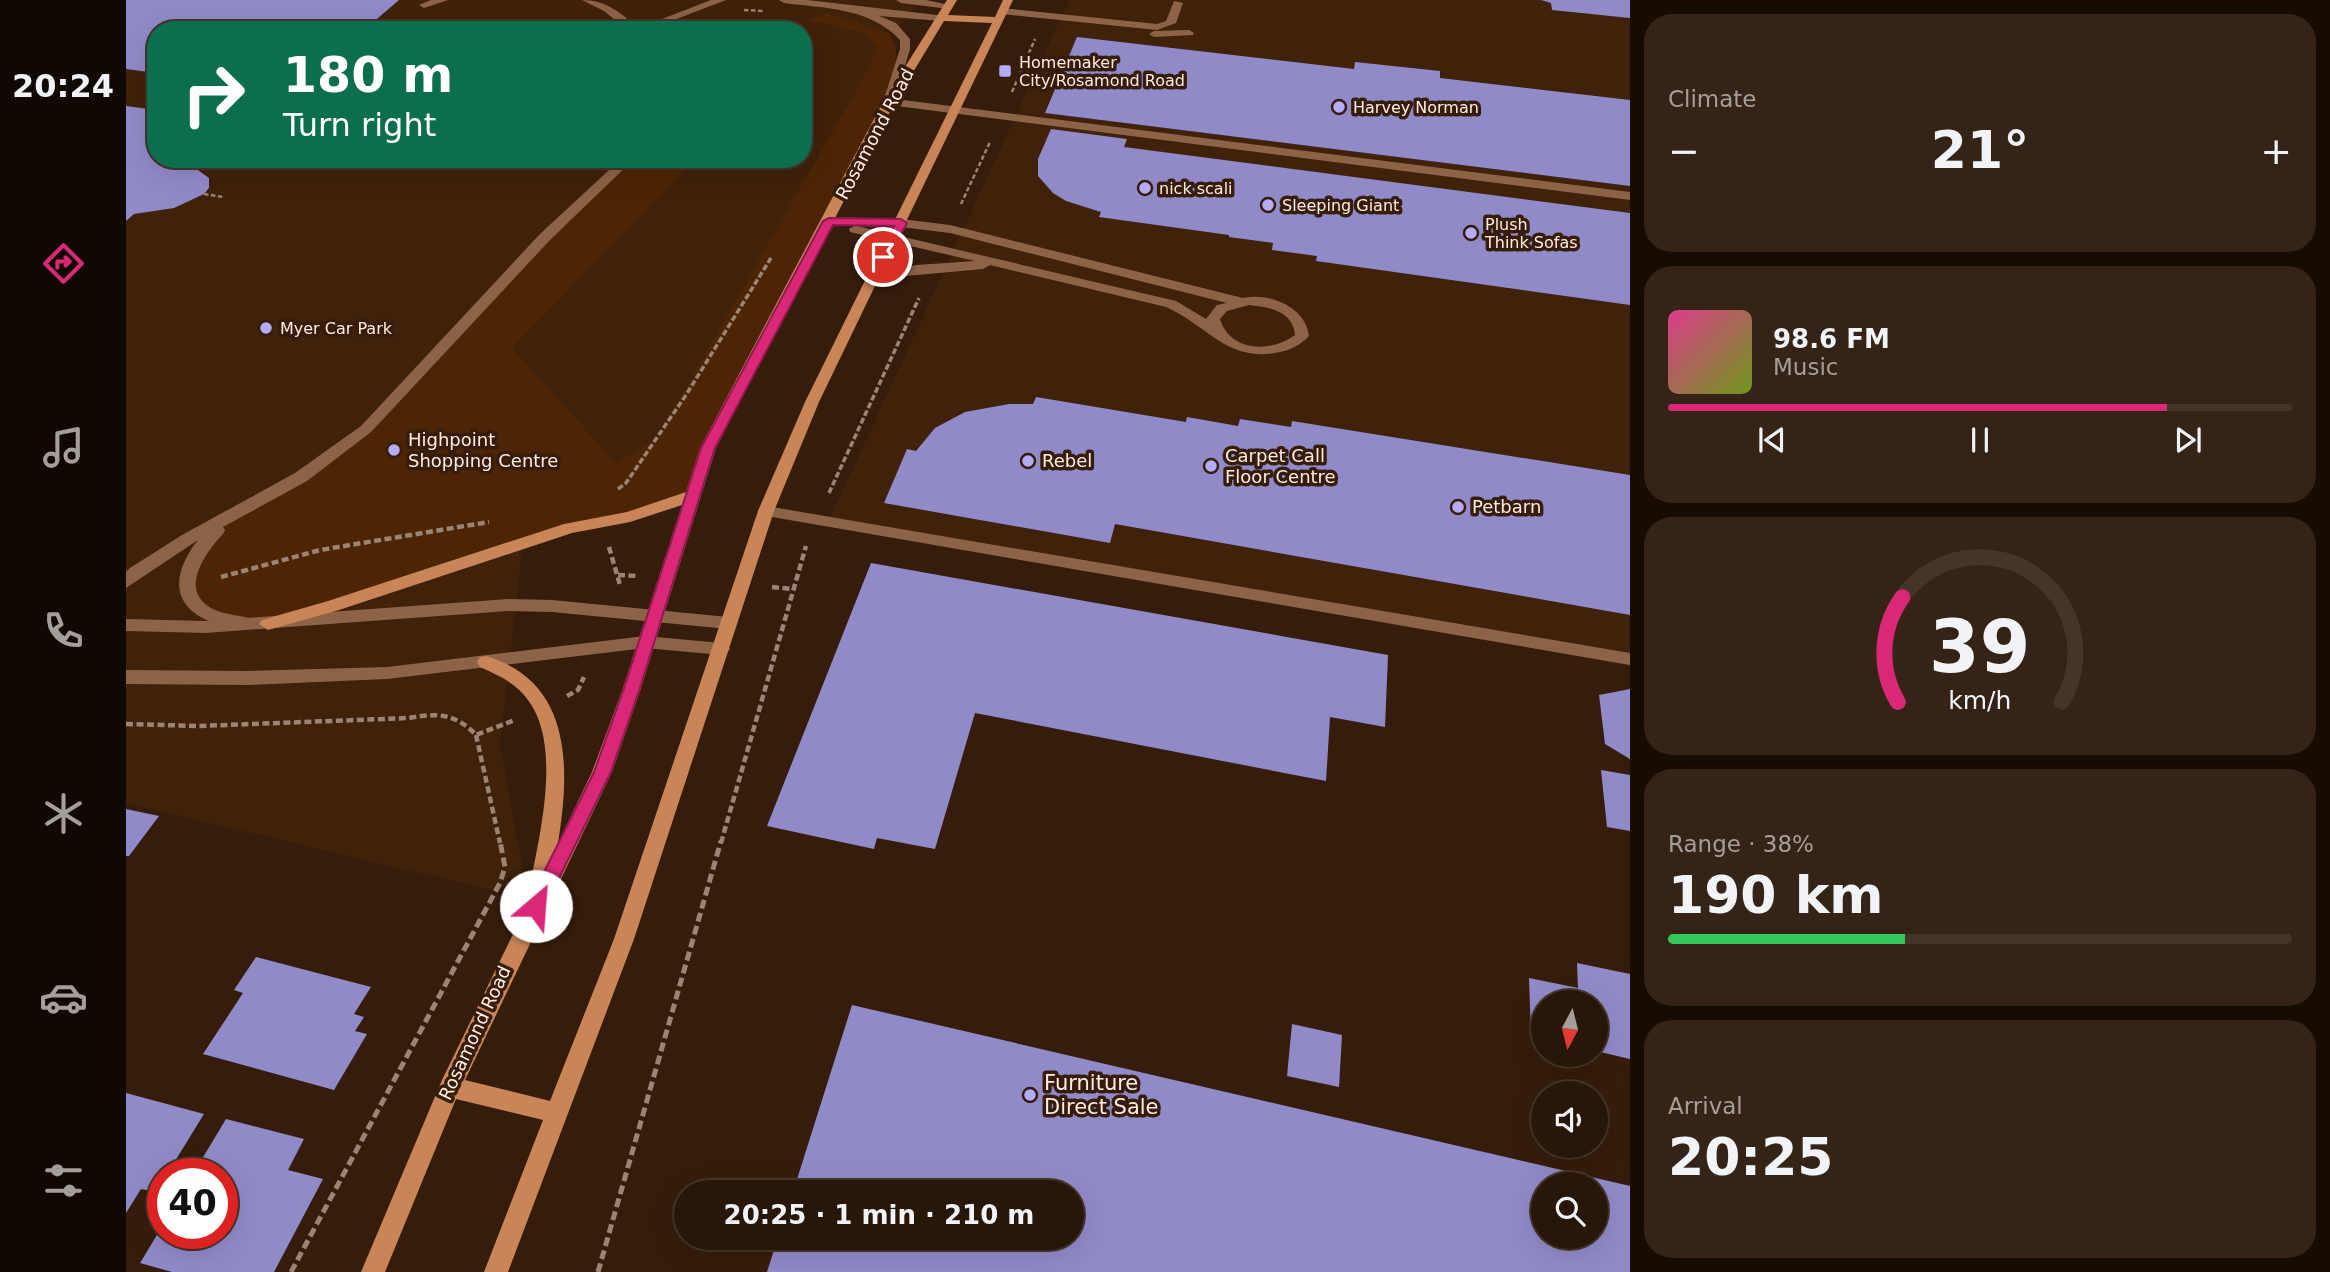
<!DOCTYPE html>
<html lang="en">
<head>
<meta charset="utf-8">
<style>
  :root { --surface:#281608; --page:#342316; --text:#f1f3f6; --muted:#a59f9c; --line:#443529; --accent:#db2777 }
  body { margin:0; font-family:"DejaVu Sans",sans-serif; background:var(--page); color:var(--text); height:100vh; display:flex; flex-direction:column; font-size:26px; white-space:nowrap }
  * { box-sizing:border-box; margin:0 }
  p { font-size:23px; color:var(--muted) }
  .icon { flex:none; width:38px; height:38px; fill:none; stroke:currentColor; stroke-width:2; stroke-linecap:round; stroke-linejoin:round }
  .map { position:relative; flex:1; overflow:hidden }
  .details { display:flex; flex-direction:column; gap:14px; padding:14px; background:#160c04; width:700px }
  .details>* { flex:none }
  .guide { position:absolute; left:21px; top:21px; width:665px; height:147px; border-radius:28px; box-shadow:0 7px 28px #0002,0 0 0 2px var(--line); background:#0b6e4f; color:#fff; overflow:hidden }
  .needle { width:46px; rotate:187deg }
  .tools { position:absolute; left:1405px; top:990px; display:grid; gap:14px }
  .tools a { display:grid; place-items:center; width:77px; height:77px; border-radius:50%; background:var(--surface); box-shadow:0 7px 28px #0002,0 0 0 2px var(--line); font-size:35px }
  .speed { position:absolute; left:21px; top:1158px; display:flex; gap:14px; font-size:35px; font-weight:700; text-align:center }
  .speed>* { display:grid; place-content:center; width:91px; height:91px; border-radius:50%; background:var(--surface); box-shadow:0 7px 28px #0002,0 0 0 2px var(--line); line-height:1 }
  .speed .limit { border:10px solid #d22; background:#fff; color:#111 }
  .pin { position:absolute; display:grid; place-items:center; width:60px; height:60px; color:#fff; margin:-30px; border:4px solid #fff; border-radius:50%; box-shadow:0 2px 7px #0007 }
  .me { position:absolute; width:77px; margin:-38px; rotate:27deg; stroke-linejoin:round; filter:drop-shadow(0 0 5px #0008) }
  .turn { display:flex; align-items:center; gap:24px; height:147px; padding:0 21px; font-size:32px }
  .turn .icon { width:91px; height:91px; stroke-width:2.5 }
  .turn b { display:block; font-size:49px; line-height:60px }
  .big { font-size:52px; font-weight:700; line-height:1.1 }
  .details .card { flex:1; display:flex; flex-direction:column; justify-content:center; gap:10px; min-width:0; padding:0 24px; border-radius:28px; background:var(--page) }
  .details .dial { align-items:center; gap:0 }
  .dial svg { height:182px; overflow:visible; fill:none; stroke:var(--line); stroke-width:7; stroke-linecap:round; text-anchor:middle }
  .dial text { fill:var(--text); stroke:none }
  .song { display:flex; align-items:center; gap:21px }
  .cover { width:84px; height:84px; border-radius:10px; background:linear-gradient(135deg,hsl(330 70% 55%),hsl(80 70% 35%)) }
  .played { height:7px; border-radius:4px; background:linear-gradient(90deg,var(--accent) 80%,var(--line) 80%) }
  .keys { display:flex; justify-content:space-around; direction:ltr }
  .heat { display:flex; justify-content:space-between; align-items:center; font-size:38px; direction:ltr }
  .charge { height:10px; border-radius:5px; background:linear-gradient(90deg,#34c759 38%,var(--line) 0) }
  .trip { position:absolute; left:548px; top:1180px; width:410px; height:70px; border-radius:35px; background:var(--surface); box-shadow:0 7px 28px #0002,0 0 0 2px var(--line); font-weight:700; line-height:70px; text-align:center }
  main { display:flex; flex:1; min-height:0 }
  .tabs { display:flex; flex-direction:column; width:126px; justify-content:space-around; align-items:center; background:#100903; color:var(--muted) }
  .tabs .icon { width:49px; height:49px }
  .tabs .current { color:var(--accent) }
  .tabs b { font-size:32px; color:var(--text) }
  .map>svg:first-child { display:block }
  .built { fill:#40210a; fill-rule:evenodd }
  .green { fill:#4d2505 }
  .building { fill:#918ac9; fill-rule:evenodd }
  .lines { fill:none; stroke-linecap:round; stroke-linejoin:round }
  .path-far3 { stroke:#998475; stroke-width:2.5; stroke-dasharray:4.5 2.5; stroke-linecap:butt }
  .path-far2 { stroke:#998475; stroke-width:3.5; stroke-dasharray:6 2.5; stroke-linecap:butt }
  .path-far1 { stroke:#998475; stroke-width:4.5; stroke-dasharray:7 3.5; stroke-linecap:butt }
  .path { stroke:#998475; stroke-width:5; stroke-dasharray:9 4.5; stroke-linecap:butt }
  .lane { fill:#8d6347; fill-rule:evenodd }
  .street { fill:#8d6347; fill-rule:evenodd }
  .secondary { fill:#c98557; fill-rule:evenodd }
  .route { fill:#db2777; stroke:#8e194d; stroke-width:2 }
  .poi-dot { fill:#b5acf9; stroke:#361d0b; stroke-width:2.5 }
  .labels { text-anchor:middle; stroke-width:7; stroke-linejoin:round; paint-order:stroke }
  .far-poi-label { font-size:16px; fill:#ffede2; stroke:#361d0b; text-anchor:start }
  .street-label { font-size:18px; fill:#ffede2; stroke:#361d0b }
  .poi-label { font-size:18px; fill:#ffede2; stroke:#361d0b; text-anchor:start }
  .near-poi-label { font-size:21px; fill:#ffede2; stroke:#361d0b; text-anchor:start }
</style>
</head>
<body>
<main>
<nav class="tabs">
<b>20:24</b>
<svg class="icon current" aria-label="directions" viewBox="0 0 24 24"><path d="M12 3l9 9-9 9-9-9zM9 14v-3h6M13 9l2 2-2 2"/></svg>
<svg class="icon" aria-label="music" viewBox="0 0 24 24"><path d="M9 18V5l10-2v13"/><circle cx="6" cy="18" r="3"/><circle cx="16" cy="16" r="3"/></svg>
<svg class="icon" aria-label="phone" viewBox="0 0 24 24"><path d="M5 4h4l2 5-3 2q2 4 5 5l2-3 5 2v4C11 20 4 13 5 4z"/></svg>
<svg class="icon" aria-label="climate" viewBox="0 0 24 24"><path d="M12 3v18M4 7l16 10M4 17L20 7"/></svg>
<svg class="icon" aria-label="car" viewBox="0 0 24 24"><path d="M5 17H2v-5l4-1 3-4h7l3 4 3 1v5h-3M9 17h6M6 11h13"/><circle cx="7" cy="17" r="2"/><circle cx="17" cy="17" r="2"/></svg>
<svg class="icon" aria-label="filters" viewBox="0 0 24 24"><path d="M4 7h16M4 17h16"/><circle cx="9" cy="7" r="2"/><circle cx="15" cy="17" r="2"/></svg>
</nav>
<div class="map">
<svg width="1504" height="1272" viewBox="0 0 1504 1272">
  <rect width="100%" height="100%" fill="#361d0b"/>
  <g class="built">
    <path d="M 0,0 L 794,0 L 774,26 L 750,33 L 757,51 L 542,459 L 400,516 L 374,745 L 397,871 L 385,895 L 0,803 ZM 30,30 L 677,30 L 677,159 L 30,159 Z"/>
    <path d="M 943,0 L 1504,0 L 1504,666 L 703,520 Z"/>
  </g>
  <path class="green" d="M 700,13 L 762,33 C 778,47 766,83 763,102 L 565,496 L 444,528 L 142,624 L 76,613 L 63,565 L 93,528 L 214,451 L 502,159 L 569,159 L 386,348 L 490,463 L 530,440 L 743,68 L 751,49 L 743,35 L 709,25 L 681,21 Z"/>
  <g class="building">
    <path d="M 0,0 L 273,0 L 238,30 L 30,30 L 30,73 L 0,69 Z"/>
    <path d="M 1415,0 L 1504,0 L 1504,18 L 1426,10 L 1425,3 Z"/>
    <path d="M 951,37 L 1228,69 L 1229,62 L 1314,71 L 1314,78 L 1504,100 L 1504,186 L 919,113 Z"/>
    <path d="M 0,106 L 30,110 L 30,159 L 79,159 L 69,168 L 83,178 L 83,188 L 78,194 L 48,208 L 8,214 L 0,221 Z"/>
    <path d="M 925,129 L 1001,139 L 998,147 L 1504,213 L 1504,305 L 1190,261 L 1191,256 L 1146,250 L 1147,243 L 1103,237 L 1103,235 L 973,217 L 975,212 L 940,201 L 927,193 L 912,176 L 912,159 Z"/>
    <path d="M 910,397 L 1060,422 L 1061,417 L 1112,426 L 1114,419 L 1165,427 L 1166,421 L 1504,475 L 1504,615 L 989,524 L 984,543 L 758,503 L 781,449 L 790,451 L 809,428 L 839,412 L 883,404 L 907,404 Z"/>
    <path d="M 745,563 L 1262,655 L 1259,727 L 1204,717 L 1200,781 L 849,713 L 809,849 L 751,838 L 748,849 L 641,826 Z"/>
    <path d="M 1504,689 L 1504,759 L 1479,744 L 1473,695 Z"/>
    <path d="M 1475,770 L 1504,775 L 1504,831 L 1481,827 Z"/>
    <path d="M 0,809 L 33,816 L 3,856 L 0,856 Z"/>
    <path d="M 130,957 L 245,987 L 228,1014 L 238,1017 L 229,1031 L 241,1034 L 208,1090 L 77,1054 L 117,993 L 108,990 Z"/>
    <path d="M 1451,963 L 1504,974 L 1504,1059 L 1470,1051 L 1470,1003 L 1418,1003 L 1418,1039 L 1405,1036 L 1403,978 L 1452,988 Z"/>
    <path d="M 726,1005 L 1504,1186 L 1504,1272 L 641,1272 L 652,1237 L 945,1237 L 945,1192 L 667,1192 ZM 1418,1185 L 1470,1185 L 1470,1237 L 1418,1237 Z"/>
    <path d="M 1166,1024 L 1216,1035 L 1213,1087 L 1161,1076 Z"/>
    <path d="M 0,1093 L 78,1114 L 41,1174 L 37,1174 L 37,1181 L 30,1192 L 15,1189 L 0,1213 Z"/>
    <path d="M 100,1119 L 178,1139 L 162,1170 L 197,1179 L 148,1272 L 46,1272 L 14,1263 L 37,1225 L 37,1234 L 96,1234 L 96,1174 L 67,1174 Z"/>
  </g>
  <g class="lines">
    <g class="path-far3">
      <path d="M 618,10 L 638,11"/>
      <path d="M 886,92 L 909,39"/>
      <path d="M 78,194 L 97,197"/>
      <path d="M 835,204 L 864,142"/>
    </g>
    <g class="path-far2">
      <path d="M 492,489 L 500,483 L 560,395 L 645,258"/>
      <path d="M 703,493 L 793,298"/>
    </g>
    <g class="path-far1">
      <path d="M 483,547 L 494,585"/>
      <path d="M 492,575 L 512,576"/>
      <path d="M 95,577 L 194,550 L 363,522"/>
      <path d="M 646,587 L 666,589"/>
      <path d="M 441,696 L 452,690 L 458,677"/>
      <path d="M 0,724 L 73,726 L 283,718 C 312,713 329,713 350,735 L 389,720"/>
      <path d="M 350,735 L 374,843"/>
      <path d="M 595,843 L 680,546"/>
    </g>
    <g class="path">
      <path d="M 165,1272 L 374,883 L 379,867 L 374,841"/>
      <path d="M 472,1272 L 595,841"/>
    </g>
    <g class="lane">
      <path d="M 305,0 L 322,0 L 298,8 L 293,5 Z"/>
      <path d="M 456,0 C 479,0 497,13 513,30 L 501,30 L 478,11 Z"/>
      <path d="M 585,0 L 600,0 L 527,28 L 518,26 Z"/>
      <path d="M 653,0 L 681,0 L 820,16 L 820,20 L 816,21 L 753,16 L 770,23 L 784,39 L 784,49 L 769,99 L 1504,192 L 1504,200 L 763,105 L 757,102 L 774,49 L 774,40 C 745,8 698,8 658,3 Z"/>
      <path d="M 770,0 L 800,0 L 828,6 L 823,9 L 775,3 Z"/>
      <path d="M 1048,1 L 1057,3 L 1050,23 L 1031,30 L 876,14 L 871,11 L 876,8 L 1031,24 L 1040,21 Z"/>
      <path d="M 1063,30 L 1068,33 L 1067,35 L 1028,37 L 1023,34 L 1028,31 Z"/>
      <path d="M 495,159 L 508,159 L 424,240 L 245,432 L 181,481 L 97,527 L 99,530 L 97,534 C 78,554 51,593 89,610 C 101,615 114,615 126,619 L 129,623 L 126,627 C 115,631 99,627 88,623 C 43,607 46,573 72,540 L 0,588 L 0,572 L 4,568 L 56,535 L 169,473 L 235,426 L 414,234 Z"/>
      <path d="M 703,217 L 775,219 L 824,225 L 1117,298 C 1143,292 1180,307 1183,336 C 1174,346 1162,351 1149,353 C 1100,361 1081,325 1040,307 L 864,265 L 857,269 L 747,279 L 740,275 L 742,272 L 791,265 L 849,261 L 724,232 L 723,229 L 728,226 L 698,224 L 697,221 ZM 731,226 L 775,227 L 824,233 L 1101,303 L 1091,305 L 1080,319 L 1050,301 ZM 1123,305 C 1143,307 1167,311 1169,335 C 1145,353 1104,352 1094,319 L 1101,311 Z"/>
      <path d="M 640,506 L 1504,653 L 1504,665 L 634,515 L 632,511 L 634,507 Z"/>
    </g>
    <g class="street">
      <path d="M 382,599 L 426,600 L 602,617 L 611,623 L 602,629 L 426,612 L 382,611 L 80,633 L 0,631 L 0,619 L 80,621 Z"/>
      <path d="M 519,636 L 595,643 L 601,645 L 604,649 L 601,653 L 595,655 L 519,648 L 261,679 L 122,685 L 0,684 L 0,670 L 122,671 L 261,667 Z"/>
    </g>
    <path class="secondary" d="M 821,0 L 831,0 L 822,15 L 869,17 L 877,0 L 887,0 L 693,402 L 648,511 L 508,939 L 382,1272 L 358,1272 L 417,1120 L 330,1099 L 259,1272 L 235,1272 L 316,1080 L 408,891 L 404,885 C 414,834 436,745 402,700 C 390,683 372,675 354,667 L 351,662 L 354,657 L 360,656 C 447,682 444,769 432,843 L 466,772 L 496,691 L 556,505 L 504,522 L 446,533 L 213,610 L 142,630 L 133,624 L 136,620 L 202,601 L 438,524 L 501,512 L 560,492 L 574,448 L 757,102 ZM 818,21 L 866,23 L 679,402 L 632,511 L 488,939 L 424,1101 L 339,1080 L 486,772 L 514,691 L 590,448 L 769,102 Z"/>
  </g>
  <path class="route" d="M 703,218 L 775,219 L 781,223 L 763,257 L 757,261 L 751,257 L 768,226 L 707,225 L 589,448 L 513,691 L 485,772 L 417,911 L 410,914 L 404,911 L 401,906 L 468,772 L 497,691 L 575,448 L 697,221 Z"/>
  <g class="poi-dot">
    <rect x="872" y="64" width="14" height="14" rx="3.5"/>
    <circle cx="1213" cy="107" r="7"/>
    <circle cx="1019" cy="188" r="7"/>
    <circle cx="1142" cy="205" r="7"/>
    <circle cx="1345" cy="233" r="7"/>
    <circle cx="140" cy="328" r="7"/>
    <circle cx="268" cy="450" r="7"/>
    <circle cx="902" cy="461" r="7"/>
    <circle cx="1085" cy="466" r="7"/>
    <circle cx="1332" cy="507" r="7"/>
    <circle cx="904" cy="1095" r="7"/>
  </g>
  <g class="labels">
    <g class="far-poi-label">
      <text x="893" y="68">Homemaker<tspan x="893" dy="18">City/Rosamond Road</tspan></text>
      <text x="1227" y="113">Harvey Norman</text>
      <text x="1033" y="194">nick scali</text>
      <text x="1156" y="211">Sleeping Giant</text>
      <text x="1359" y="230">Plush<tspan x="1359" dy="18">Think Sofas</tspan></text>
      <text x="154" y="334">Myer Car Park</text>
    </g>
    <g class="street-label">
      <text transform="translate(749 134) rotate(-62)" y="6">Rosamond Road</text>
      <text transform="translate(349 1033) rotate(-65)" y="6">Rosamond Road</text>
    </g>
    <g class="poi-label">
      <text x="282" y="446">Highpoint<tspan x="282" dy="21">Shopping Centre</tspan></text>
      <text x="1099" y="462">Carpet Call<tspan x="1099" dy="21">Floor Centre</tspan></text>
      <text x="916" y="467">Rebel</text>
      <text x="1346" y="513">Petbarn</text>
    </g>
    <g class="near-poi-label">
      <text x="918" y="1090">Furniture<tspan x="918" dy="24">Direct Sale</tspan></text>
    </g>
  </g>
</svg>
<div class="tools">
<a><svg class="needle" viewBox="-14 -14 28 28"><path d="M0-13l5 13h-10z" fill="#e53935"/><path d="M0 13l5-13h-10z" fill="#a59f9c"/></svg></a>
<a><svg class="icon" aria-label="sound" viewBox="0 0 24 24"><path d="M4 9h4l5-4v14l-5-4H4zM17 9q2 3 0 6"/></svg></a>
<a><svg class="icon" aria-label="search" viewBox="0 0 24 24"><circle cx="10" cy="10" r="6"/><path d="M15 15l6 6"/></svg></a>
</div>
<div class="speed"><div class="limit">40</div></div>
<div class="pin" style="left:757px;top:257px;background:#d93025"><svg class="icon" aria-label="arrive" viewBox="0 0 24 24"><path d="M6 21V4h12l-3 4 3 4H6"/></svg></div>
<svg class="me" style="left:410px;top:906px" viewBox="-20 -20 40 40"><circle r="19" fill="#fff"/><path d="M0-13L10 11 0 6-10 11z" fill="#db2777"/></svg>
<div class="trip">20:25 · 1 min · 210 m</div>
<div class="guide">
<div class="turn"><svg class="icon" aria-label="right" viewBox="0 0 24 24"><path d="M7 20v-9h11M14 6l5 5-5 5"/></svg><div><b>180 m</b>Turn right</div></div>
</div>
</div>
<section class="details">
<div class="card"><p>Climate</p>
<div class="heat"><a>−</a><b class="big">21°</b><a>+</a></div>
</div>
<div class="card">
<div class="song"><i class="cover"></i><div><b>98.6 FM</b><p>Music</p></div></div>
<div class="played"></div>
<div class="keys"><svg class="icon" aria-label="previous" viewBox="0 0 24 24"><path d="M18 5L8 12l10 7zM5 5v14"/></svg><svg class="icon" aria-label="pause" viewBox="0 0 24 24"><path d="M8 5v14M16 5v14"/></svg><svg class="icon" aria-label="next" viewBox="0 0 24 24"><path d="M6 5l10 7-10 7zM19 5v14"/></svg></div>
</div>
<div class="card dial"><svg viewBox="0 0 100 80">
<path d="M14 69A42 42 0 1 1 86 69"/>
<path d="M14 69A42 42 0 0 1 16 23" stroke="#db2777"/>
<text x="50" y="56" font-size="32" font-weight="700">39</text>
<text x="50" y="72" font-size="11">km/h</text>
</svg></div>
<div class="card"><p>Range · 38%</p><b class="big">190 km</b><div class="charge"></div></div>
<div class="card"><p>Arrival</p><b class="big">20:25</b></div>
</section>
</main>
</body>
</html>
